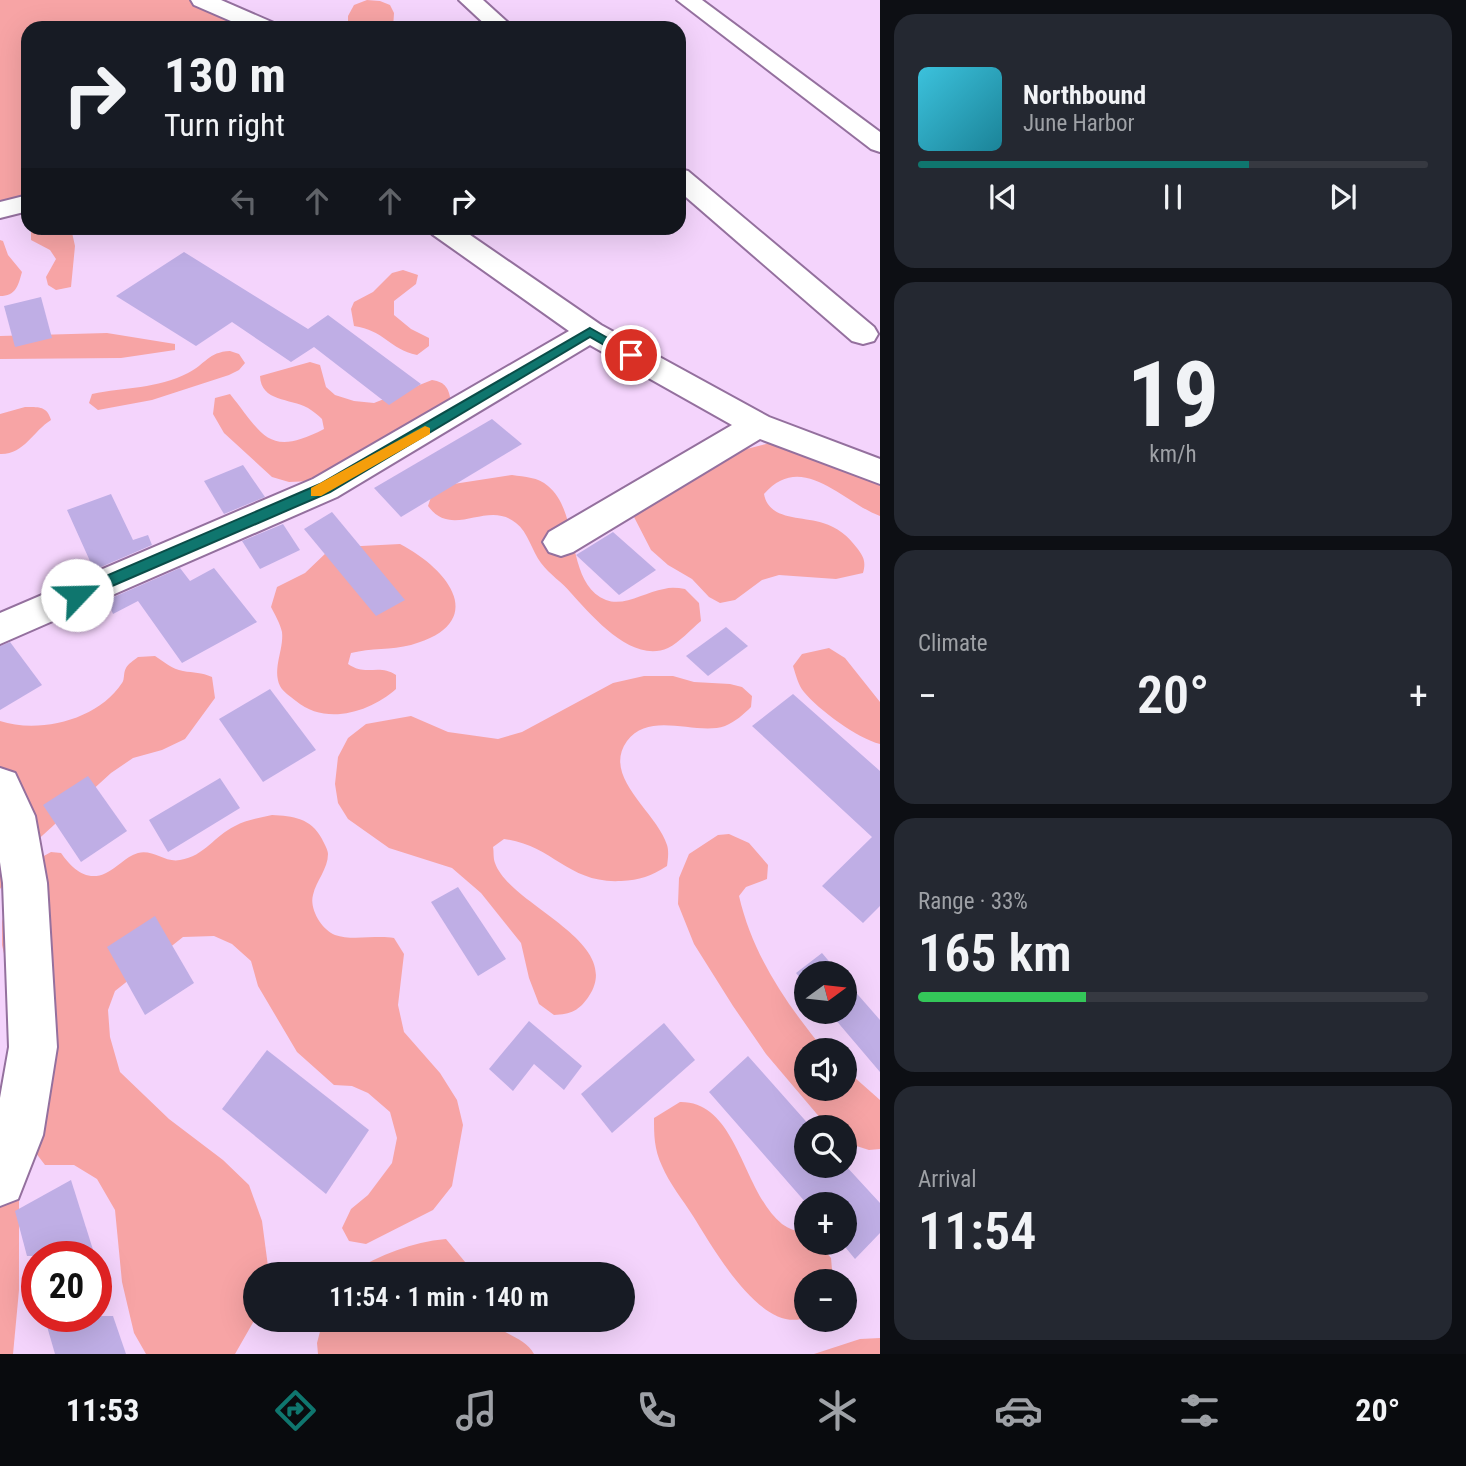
<!DOCTYPE html>
<html lang="en">
<head>
<meta charset="utf-8">
<style>
  :root { --surface:#171b24; --page:#242831; --text:#f1f3f6; --muted:#9ea1a6; --line:#363941; --accent:#0f766e }
  body { margin:0; font-family:"Roboto Condensed",sans-serif; background:var(--page); color:var(--text); height:100vh; display:flex; flex-direction:column; font-size:26px; white-space:nowrap }
  * { box-sizing:border-box; margin:0 }
  p { font-size:23px; color:var(--muted) }
  .icon { flex:none; width:38px; height:38px; fill:none; stroke:currentColor; stroke-width:2; stroke-linecap:round; stroke-linejoin:round }
  .map { position:relative; flex:1; overflow:hidden }
  .details { display:flex; flex-direction:column; gap:14px; padding:14px; background:#0d0f14; width:586px }
  .details>* { flex:none }
  .banner { position:absolute; left:21px; top:21px; width:665px; height:214px; border-radius:21px; box-shadow:0 7px 28px #0002; background:#171b24; color:var(--text); overflow:hidden }
  .needle { width:46px; rotate:75deg }
  .fabs { position:absolute; left:794px; top:961px; display:grid; gap:14px }
  .fabs a { display:grid; place-items:center; width:63px; height:63px; border-radius:50%; background:var(--surface); box-shadow:0 7px 28px #0002; font-size:35px }
  .speed { position:absolute; left:21px; top:1241px; display:flex; gap:14px; font-size:35px; font-weight:700; text-align:center }
  .speed>* { display:grid; place-content:center; width:91px; height:91px; border-radius:50%; background:var(--surface); box-shadow:0 7px 28px #0002; line-height:1 }
  .speed .limit { border:10px solid #d22; background:#fff; color:#111 }
  .pin { position:absolute; display:grid; place-items:center; width:60px; height:60px; color:#fff; margin:-30px; border:4px solid #fff; border-radius:50%; box-shadow:0 2px 7px #0007 }
  .me { position:absolute; width:77px; margin:-38px; rotate:66deg; stroke-linejoin:round; filter:drop-shadow(0 0 5px #0008) }
  .turn { display:flex; align-items:center; gap:24px; height:147px; padding:0 28px; font-size:32px }
  .turn .icon { width:91px; height:91px; stroke-width:2.5 }
  .turn b { display:block; font-size:49px; line-height:60px }
  .lanes { display:flex; align-items:center; height:66px; padding:0 28px; background:#0003; justify-content:center; gap:35px; direction:ltr }
  .lanes .off { opacity:.35 }
  .big { font-size:52px; font-weight:600; line-height:1.1 }
  .details .card { flex:1; display:flex; flex-direction:column; justify-content:center; gap:10px; min-width:0; padding:0 24px; border-radius:21px; background:var(--page) }
  .details .dial { align-items:center; gap:0 }
  .dial b { font-size:91px; line-height:1 }
  .song { display:flex; align-items:center; gap:21px }
  .cover { width:84px; height:84px; border-radius:10px; background:linear-gradient(135deg,hsl(190 70% 55%),hsl(190 70% 35%)) }
  .played { height:7px; border-radius:4px; background:linear-gradient(90deg,var(--accent) 65%,var(--line) 65%) }
  .keys { display:flex; justify-content:space-around; direction:ltr }
  .heat { display:flex; justify-content:space-between; align-items:center; font-size:38px; direction:ltr }
  .charge { height:10px; border-radius:5px; background:linear-gradient(90deg,#34c759 33%,var(--line) 0) }
  .trip { position:absolute; left:243px; top:1262px; width:392px; height:70px; border-radius:35px; background:var(--surface); box-shadow:0 7px 28px #0002; font-weight:600; line-height:70px; text-align:center }
  .tab-bar { display:flex; height:112px; justify-content:space-around; align-items:center; background:#090b0e; color:var(--muted) }
  .tab-bar .icon { width:49px; height:49px }
  .tab-bar .current { color:var(--accent) }
  .tab-bar b { font-size:32px; color:var(--text) }
  main { display:flex; flex:1; min-height:0 }
  .map>svg:first-child { display:block }
  .green { fill:#f7a4a5 }
  .building { fill:#bfaee5 }
  .lines { fill:none; stroke-linecap:round; stroke-linejoin:round }
  .minor-casing { stroke:#94709e; stroke-width:4 }
  .minor { fill:#fff; fill-rule:evenodd }
  .route { fill:#0f766e; stroke:#0a4d48; stroke-width:2 }
  .slow { fill:#f59e0b }
</style>
</head>
<body>
<main>
<div class="map">
<svg width="880" height="1354" viewBox="0 0 880 1354">
  <rect width="100%" height="100%" fill="#f4d4fc"/>
  <g class="green">
    <path d="M 0,0 L 202,0 L 266,28 L 28,28 L 28,201 L 0,208 Z"/>
    <path d="M 367,0 L 380,1 L 390,5 L 394,13 L 393,28 L 348,28 L 348,16 L 354,5 Z"/>
    <path d="M 31,228 L 71,228 L 75,246 L 71,287 L 56,290 L 48,285 L 46,277 L 56,259 L 50,250 L 31,240 Z"/>
    <path d="M 0,240 L 3,241 L 8,255 L 22,272 C 18,286 16,296 0,296 Z"/>
    <path d="M 403,270 L 418,275 L 416,284 L 394,301 L 394,315 L 411,329 L 429,338 L 429,346 L 417,355 C 389,349 384,330 354,326 L 351,309 L 354,302 L 373,292 L 392,273 Z"/>
    <path d="M 107,333 L 175,344 L 175,350 L 121,358 L 0,359 L 0,336 Z"/>
    <path d="M 230,351 L 239,354 L 245,363 L 239,370 L 229,375 L 152,400 L 98,410 L 89,403 L 92,394 C 125,387 157,389 188,373 C 206,364 208,352 230,351 Z"/>
    <path d="M 310,362 L 320,365 L 326,387 L 335,395 L 354,401 L 374,403 L 432,380 C 446,382 449,389 451,402 L 335,480 L 289,482 L 272,477 L 224,433 L 213,414 L 215,398 L 230,394 C 263,435 268,458 324,429 L 322,419 C 318,415 313,411 308,408 C 290,398 261,402 260,376 Z"/>
    <path d="M 25,407 C 39,407 47,406 51,420 C 33,431 24,455 0,454 L 0,414 Z"/>
    <path d="M 774,442 L 880,480 L 880,516 C 842,502 802,450 764,494 C 769,521 802,516 823,523 C 837,527 848,536 857,548 C 864,557 866,562 863,573 L 836,579 L 779,575 L 762,580 L 735,600 L 720,603 L 709,597 L 692,579 L 668,565 L 651,550 L 634,517 L 641,503 L 739,451 Z"/>
    <path d="M 512,475 C 525,477 538,477 548,486 C 581,513 565,584 606,600 C 624,607 645,592 664,589 C 671,587 678,588 685,589 L 699,603 L 701,621 C 691,629 679,643 668,648 C 632,664 592,616 571,593 C 562,582 550,575 541,563 C 532,551 528,532 516,523 C 487,499 453,540 428,506 L 432,494 L 447,485 Z"/>
    <path d="M 400,544 C 450,570 490,623 411,645 C 391,650 371,648 351,653 L 348,664 C 367,677 378,663 396,675 L 396,689 C 370,712 326,726 296,701 C 291,697 283,692 280,686 C 272,668 284,650 282,632 C 280,623 275,615 271,607 L 277,587 L 305,573 L 327,552 L 342,547 Z"/>
    <path d="M 829,648 L 845,658 L 880,702 L 880,744 C 857,738 819,710 804,692 C 798,685 796,675 793,666 L 802,654 Z"/>
    <path d="M 155,656 C 164,662 172,669 183,671 C 194,673 201,672 212,677 L 215,698 L 185,739 L 162,750 L 133,758 L 111,773 L 32,845 L 0,889 L 0,721 C 39,734 98,720 122,683 C 125,679 123,673 126,668 C 128,664 134,660 138,657 Z"/>
    <path d="M 644,676 L 673,676 L 694,682 L 730,684 L 742,687 L 752,696 L 751,707 C 744,714 735,722 725,726 C 696,736 650,710 627,741 C 601,777 657,812 667,845 C 669,851 668,859 667,866 C 651,876 640,880 621,881 C 568,884 553,845 504,839 L 493,847 C 494,851 493,858 495,863 C 510,906 625,941 589,996 C 579,1011 571,1014 554,1015 L 539,1004 L 529,978 L 521,943 L 481,893 L 452,868 L 389,848 L 348,819 L 338,803 L 335,784 L 338,757 L 348,738 L 366,724 L 411,716 L 448,732 L 498,739 L 522,732 L 613,683 Z"/>
    <path d="M 272,815 C 293,816 311,818 322,839 C 324,843 328,850 328,854 C 328,869 316,881 313,895 C 309,909 322,930 335,935 C 351,941 376,935 394,938 L 404,954 L 398,1005 L 404,1032 L 440,1073 L 457,1100 L 463,1125 L 452,1186 L 433,1210 L 366,1244 L 349,1241 L 342,1228 L 351,1209 L 368,1195 L 392,1163 L 397,1138 L 390,1112 L 368,1093 L 352,1086 L 334,1085 L 297,1052 L 258,986 L 251,961 L 232,944 L 214,936 L 183,937 L 115,991 L 108,1010 L 110,1037 L 120,1072 L 169,1119 L 223,1160 L 249,1185 L 262,1221 L 269,1274 L 256,1274 L 255,1319 L 235,1354 L 146,1354 L 134,1333 L 122,1282 L 115,1210 L 97,1179 L 74,1165 L 45,1165 L 29,1144 L 14,996 L 2,945 L 2,922 L 7,903 L 33,862 L 51,852 L 61,853 C 71,867 86,883 106,873 C 117,868 125,857 138,853 C 153,849 165,863 180,860 C 205,856 214,836 235,826 C 246,820 259,818 272,815 Z"/>
    <path d="M 729,834 L 749,843 L 768,865 L 767,879 L 746,887 L 739,896 C 753,956 786,1003 824,1050 L 807,1050 L 807,1088 L 845,1088 L 845,1069 L 880,1100 L 880,1149 L 869,1150 L 847,1143 L 845,1127 L 827,1126 L 766,1054 L 733,1006 L 694,944 L 678,904 L 679,878 L 689,854 L 718,835 Z"/>
    <path d="M 680,1102 C 738,1101 742,1192 782,1224 C 789,1229 799,1232 807,1235 L 807,1242 L 818,1243 L 831,1258 L 833,1281 L 807,1281 L 807,1317 C 762,1337 712,1246 693,1216 C 683,1200 669,1183 662,1166 C 654,1149 654,1135 654,1118 Z"/>
    <path d="M 0,1119 L 19,1167 L 19,1290 L 13,1354 L 0,1354 Z"/>
    <path d="M 446,1239 L 475,1274 L 347,1274 C 379,1256 410,1242 446,1239 Z"/>
    <path d="M 323,1320 L 489,1320 C 502,1335 524,1336 534,1354 L 318,1354 L 317,1343 Z"/>
    <path d="M 880,1338 L 880,1354 L 814,1354 L 860,1339 Z"/>
  </g>
  <g class="building">
    <path d="M 184,252 L 308,329 L 328,315 L 421,384 L 389,405 L 314,347 L 291,362 L 232,322 L 196,346 L 116,296 Z"/>
    <path d="M 41,297 L 52,338 L 15,347 L 4,306 Z"/>
    <path d="M 492,419 L 522,444 L 401,517 L 374,488 Z"/>
    <path d="M 243,465 L 265,497 L 224,514 L 204,481 Z"/>
    <path d="M 111,494 L 133,540 L 148,535 L 152,545 L 94,570 L 67,510 Z"/>
    <path d="M 332,512 L 405,600 L 376,616 L 304,529 Z"/>
    <path d="M 283,524 L 300,550 L 260,569 L 242,541 Z"/>
    <path d="M 613,532 L 656,570 L 619,595 L 576,555 Z"/>
    <path d="M 180,568 L 190,581 L 214,568 L 257,622 L 182,663 L 138,601 L 113,614 L 107,600 Z"/>
    <path d="M 726,627 L 748,646 L 708,676 L 686,656 Z"/>
    <path d="M 10,642 L 42,685 L 0,710 L 0,646 Z"/>
    <path d="M 270,689 L 316,750 L 263,782 L 219,719 Z"/>
    <path d="M 793,694 L 880,771 L 880,906 L 863,923 L 822,886 L 872,837 L 752,726 Z"/>
    <path d="M 88,776 L 127,831 L 81,862 L 43,805 Z"/>
    <path d="M 220,778 L 240,808 L 168,852 L 149,820 Z"/>
    <path d="M 458,887 L 506,959 L 478,976 L 431,902 Z"/>
    <path d="M 155,916 L 194,983 L 145,1015 L 107,947 Z"/>
    <path d="M 822,953 L 839,973 L 807,973 L 807,986 L 796,973 Z"/>
    <path d="M 845,980 L 880,1020 L 880,1072 L 829,1012 L 845,1012 Z"/>
    <path d="M 529,1021 L 582,1066 L 564,1090 L 534,1064 L 513,1091 L 489,1069 Z"/>
    <path d="M 664,1023 L 695,1060 L 612,1133 L 581,1094 Z"/>
    <path d="M 267,1050 L 369,1130 L 326,1194 L 222,1109 Z"/>
    <path d="M 748,1056 L 811,1127 L 807,1127 L 807,1166 L 845,1165 L 880,1203 L 880,1233 L 855,1259 L 841,1242 L 845,1242 L 845,1204 L 807,1204 L 709,1092 Z"/>
    <path d="M 71,1180 L 95,1256 L 27,1256 L 15,1211 Z"/>
    <path d="M 44,1316 L 113,1316 L 126,1354 L 55,1354 Z"/>
  </g>
  <g class="lines">
    <defs>
      <g id="minor">
        <path d="M 191,0 L 221,0 L 274,23 L 277,28 L 247,28 L 194,5 Z"/>
        <path d="M 459,0 L 483,0 L 514,28 L 489,28 Z"/>
        <path d="M 677,0 L 702,0 L 880,132 L 880,152 L 871,149 Z"/>
        <path d="M 679,169 L 688,171 L 874,327 L 878,334 L 874,341 L 863,344 L 852,341 L 679,191 Z"/>
        <path d="M 28,195 L 28,211 L 0,218 L 0,202 Z"/>
        <path d="M 428,228 L 460,228 L 601,325 L 769,417 L 880,459 L 880,484 L 760,439 L 573,552 L 561,556 L 549,552 L 543,542 L 549,532 L 732,425 L 590,345 L 337,497 L 0,644 L 0,613 L 313,479 L 569,331 L 432,234 Z"/>
        <path d="M 0,768 L 15,773 L 35,816 L 47,883 L 57,1047 L 43,1135 L 18,1199 L 0,1206 L 0,1098 L 9,1047 L 3,883 L 0,862 Z"/>
      </g>
    </defs>
    <use href="#minor" class="minor-casing"/>
    <use href="#minor" class="minor"/>
  </g>
  <path class="route" d="M 590,328 L 638,355 L 636,358 L 627,358 L 590,337 L 330,492 L 82,599 L 77,601 L 69,595 L 71,591 L 320,484 Z"/>
  <path class="slow" d="M 425,426 L 430,428 L 430,434 L 321,496 L 311,496 L 311,488 Z"/>
</svg>
<div class="fabs">
<a><svg class="needle" viewBox="-14 -14 28 28"><path d="M0-13l5 13h-10z" fill="#e53935"/><path d="M0 13l5-13h-10z" fill="#9ea1a6"/></svg></a>
<a><svg class="icon" aria-label="sound" viewBox="0 0 24 24"><path d="M4 9h4l5-4v14l-5-4H4zM17 9q2 3 0 6"/></svg></a>
<a><svg class="icon" aria-label="search" viewBox="0 0 24 24"><circle cx="10" cy="10" r="6"/><path d="M15 15l6 6"/></svg></a>
<a>+</a>
<a>−</a>
</div>
<div class="speed"><div class="limit">20</div></div>
<div class="pin" style="left:631px;top:355px;background:#d93025"><svg class="icon" aria-label="arrive" viewBox="0 0 24 24"><path d="M6 21V4h12l-3 4 3 4H6"/></svg></div>
<svg class="me" style="left:77px;top:595px" viewBox="-20 -20 40 40"><circle r="19" fill="#fff"/><path d="M0-13L10 11 0 6-10 11z" fill="#0f766e"/></svg>
<div class="trip">11:54 · 1 min · 140 m</div>
<div class="banner">
<div class="turn"><svg class="icon" aria-label="right" viewBox="0 0 24 24"><path d="M7 20v-9h11M14 6l5 5-5 5"/></svg><div><b>130 m</b>Turn right</div></div>
<div class="lanes"><svg class="icon off" aria-label="left" viewBox="0 0 24 24"><path d="M17 20v-9H6M10 6l-5 5 5 5"/></svg><svg class="icon off" aria-label="ahead" viewBox="0 0 24 24"><path d="M12 20V5M6 11l6-6 6 6"/></svg><svg class="icon off" aria-label="ahead" viewBox="0 0 24 24"><path d="M12 20V5M6 11l6-6 6 6"/></svg><svg class="icon" aria-label="right" viewBox="0 0 24 24"><path d="M7 20v-9h11M14 6l5 5-5 5"/></svg></div>
</div>
</div>
<section class="details">
<div class="card">
<div class="song"><i class="cover"></i><div><b>Northbound</b><p>June Harbor</p></div></div>
<div class="played"></div>
<div class="keys"><svg class="icon" aria-label="previous" viewBox="0 0 24 24"><path d="M18 5L8 12l10 7zM5 5v14"/></svg><svg class="icon" aria-label="pause" viewBox="0 0 24 24"><path d="M8 5v14M16 5v14"/></svg><svg class="icon" aria-label="next" viewBox="0 0 24 24"><path d="M6 5l10 7-10 7zM19 5v14"/></svg></div>
</div>
<div class="card dial"><b>19</b><p>km/h</p></div>
<div class="card"><p>Climate</p>
<div class="heat"><a>−</a><b class="big">20°</b><a>+</a></div>
</div>
<div class="card"><p>Range · 33%</p><b class="big">165 km</b><div class="charge"></div></div>
<div class="card"><p>Arrival</p><b class="big">11:54</b></div>
</section>
</main>
<nav class="tab-bar">
<b>11:53</b>
<svg class="icon current" aria-label="directions" viewBox="0 0 24 24"><path d="M12 3l9 9-9 9-9-9zM9 14v-3h6M13 9l2 2-2 2"/></svg>
<svg class="icon" aria-label="music" viewBox="0 0 24 24"><path d="M9 18V5l10-2v13"/><circle cx="6" cy="18" r="3"/><circle cx="16" cy="16" r="3"/></svg>
<svg class="icon" aria-label="phone" viewBox="0 0 24 24"><path d="M5 4h4l2 5-3 2q2 4 5 5l2-3 5 2v4C11 20 4 13 5 4z"/></svg>
<svg class="icon" aria-label="climate" viewBox="0 0 24 24"><path d="M12 3v18M4 7l16 10M4 17L20 7"/></svg>
<svg class="icon" aria-label="car" viewBox="0 0 24 24"><path d="M5 17H2v-5l4-1 3-4h7l3 4 3 1v5h-3M9 17h6M6 11h13"/><circle cx="7" cy="17" r="2"/><circle cx="17" cy="17" r="2"/></svg>
<svg class="icon" aria-label="filters" viewBox="0 0 24 24"><path d="M4 7h16M4 17h16"/><circle cx="9" cy="7" r="2"/><circle cx="15" cy="17" r="2"/></svg>
<b>20°</b>
</nav>
</body>
</html>
